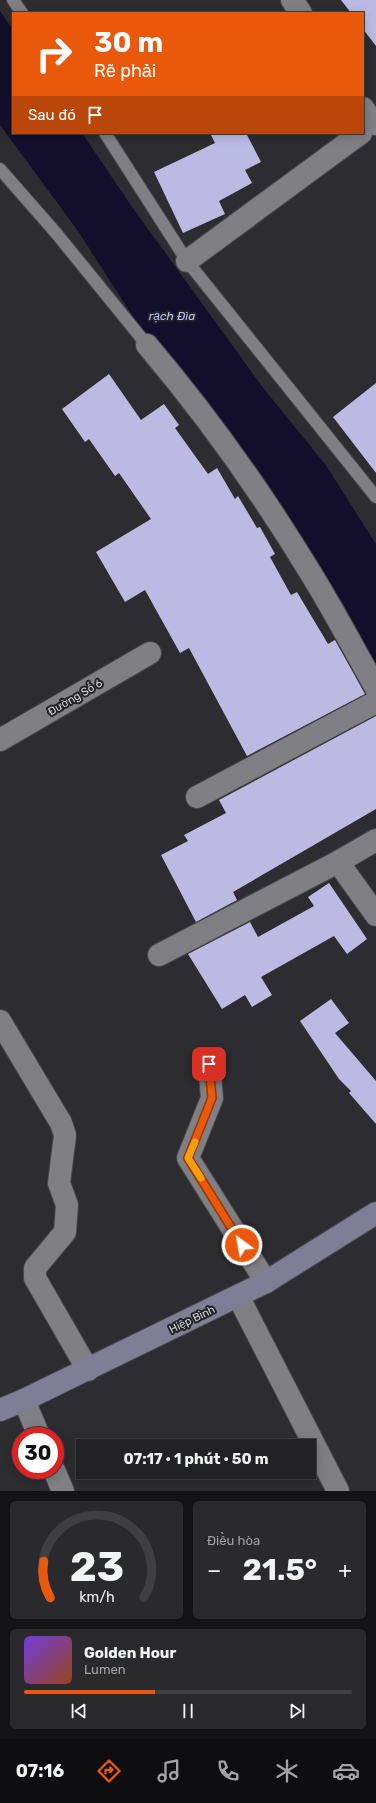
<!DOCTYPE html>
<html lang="vi">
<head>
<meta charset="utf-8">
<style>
  :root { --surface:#222125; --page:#2a292d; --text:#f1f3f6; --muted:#a2a3a7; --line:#3f3e42; --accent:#ea580c }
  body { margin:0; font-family:Rubik,sans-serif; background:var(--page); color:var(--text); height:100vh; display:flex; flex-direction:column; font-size:15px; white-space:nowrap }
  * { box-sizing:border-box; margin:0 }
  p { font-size:13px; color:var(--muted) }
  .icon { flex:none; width:22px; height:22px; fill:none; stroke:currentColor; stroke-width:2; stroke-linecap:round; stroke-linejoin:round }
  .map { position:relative; height:1491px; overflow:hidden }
  .sheet { display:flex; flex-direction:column; gap:10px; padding:10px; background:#131214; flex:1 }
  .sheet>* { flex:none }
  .hud { position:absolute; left:12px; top:12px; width:352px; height:122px; border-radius:0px; box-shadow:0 2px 10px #0003,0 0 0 1px var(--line); background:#ea580c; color:#fff; overflow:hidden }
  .speed { position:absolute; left:12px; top:1427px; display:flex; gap:8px; font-size:20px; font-weight:700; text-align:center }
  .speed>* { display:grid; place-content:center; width:52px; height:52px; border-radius:50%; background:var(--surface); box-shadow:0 2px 10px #0003,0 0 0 1px var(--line); line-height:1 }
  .speed .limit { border:6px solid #d22; background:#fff; color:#111 }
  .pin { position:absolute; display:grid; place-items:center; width:34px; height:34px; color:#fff; margin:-17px; border-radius:8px; box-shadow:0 2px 6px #0006 }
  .me { position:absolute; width:44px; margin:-22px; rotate:328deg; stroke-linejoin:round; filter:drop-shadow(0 0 3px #0008) }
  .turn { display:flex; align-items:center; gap:14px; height:84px; padding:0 16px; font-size:18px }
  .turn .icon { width:52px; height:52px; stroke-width:2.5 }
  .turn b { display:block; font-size:28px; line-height:34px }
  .then { display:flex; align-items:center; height:38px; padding:0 16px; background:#0003; gap:8px; font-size:15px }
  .big { font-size:30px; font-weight:700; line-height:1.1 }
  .sheet .tile { flex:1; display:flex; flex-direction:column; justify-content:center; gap:6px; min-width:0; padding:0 14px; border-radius:6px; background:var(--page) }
  .sheet .dial { align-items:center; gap:0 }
  .dial svg { height:104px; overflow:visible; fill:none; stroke:var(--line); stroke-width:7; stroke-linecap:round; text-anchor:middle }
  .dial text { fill:var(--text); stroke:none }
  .song { display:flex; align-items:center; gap:12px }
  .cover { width:48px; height:48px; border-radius:6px; background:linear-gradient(135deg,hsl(260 70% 55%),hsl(20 70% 35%)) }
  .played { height:4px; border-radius:2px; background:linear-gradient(90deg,var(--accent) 40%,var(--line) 40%) }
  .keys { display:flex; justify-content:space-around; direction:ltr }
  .heat { display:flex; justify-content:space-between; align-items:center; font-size:22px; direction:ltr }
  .sheet .tiles { flex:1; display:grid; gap:10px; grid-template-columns:1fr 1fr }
  .tile:last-child { grid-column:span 2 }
  .trip { position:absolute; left:76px; top:1439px; width:240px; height:40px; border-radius:0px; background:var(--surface); box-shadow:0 2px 10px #0003,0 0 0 1px var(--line); font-weight:700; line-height:40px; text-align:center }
  .tab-bar { display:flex; height:64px; justify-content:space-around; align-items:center; background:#0e0d0f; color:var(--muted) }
  .tab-bar .icon { width:28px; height:28px }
  .tab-bar .on { color:var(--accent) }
  .tab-bar b { font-size:18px; color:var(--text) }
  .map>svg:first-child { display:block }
  .water { fill:#130e2b }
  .building { fill:#bcbae2 }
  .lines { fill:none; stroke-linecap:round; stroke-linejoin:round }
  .service-casing { stroke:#47474b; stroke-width:14 }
  .minor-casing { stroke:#47474b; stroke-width:24 }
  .secondary-casing { stroke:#47474b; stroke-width:24 }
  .service { stroke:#7f7f84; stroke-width:12 }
  .minor { stroke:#7f7f84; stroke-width:22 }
  .secondary { stroke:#807e96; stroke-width:22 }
  .route-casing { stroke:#983908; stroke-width:10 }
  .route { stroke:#ea580c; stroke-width:7 }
  .slow { stroke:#f59e0b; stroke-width:7 }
  .labels { text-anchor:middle; stroke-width:4; stroke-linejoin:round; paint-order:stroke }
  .street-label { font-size:11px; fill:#d7d7da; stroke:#232327 }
  .water-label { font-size:12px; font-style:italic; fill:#c3bffd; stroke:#232327 }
</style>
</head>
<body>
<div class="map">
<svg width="376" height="1491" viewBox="0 0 376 1491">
  <rect width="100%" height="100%" fill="#2d2c31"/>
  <path class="water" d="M 0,11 L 13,30 L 13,133 L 82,133 L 132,207 L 264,389 L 325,464 L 376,544 L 376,664 L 346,609 L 302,537 L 139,326 L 78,231 L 0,125 Z"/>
  <g class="building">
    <path d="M 341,0 L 376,0 L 376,46 L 363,29 L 363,13 L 351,13 Z"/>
    <path d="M 210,133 L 246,133 L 261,162 L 245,170 L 252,183 L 219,201 L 225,214 L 183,233 L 154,172 L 215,143 Z"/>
    <path d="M 109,374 L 141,420 L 164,404 L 179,425 L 175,428 L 208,474 L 217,468 L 235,499 L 238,496 L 257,528 L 260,527 L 275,554 L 270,557 L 291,595 L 297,592 L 328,644 L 335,640 L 365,694 L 247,756 L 189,648 L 180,653 L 145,590 L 125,602 L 96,552 L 151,519 L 119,473 L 115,476 L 89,439 L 85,442 L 62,409 Z"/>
    <path d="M 376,383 L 376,473 L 333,417 Z"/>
    <path d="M 376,716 L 376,809 L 233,892 L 237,900 L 196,922 L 161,855 L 188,841 L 184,835 L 226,813 L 219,800 Z"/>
    <path d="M 329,883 L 367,939 L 347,954 L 334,936 L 261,977 L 272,995 L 252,1007 L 245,995 L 222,1009 L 188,954 L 250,922 L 258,937 L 314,906 L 308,897 Z"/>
    <path d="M 331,999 L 349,1023 L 335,1033 L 376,1081 L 376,1124 L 349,1093 L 351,1091 L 339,1079 L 300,1021 Z"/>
  </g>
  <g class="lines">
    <defs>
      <g id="service">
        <path d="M 13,0 L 22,13"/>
        <path d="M 105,133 L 187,261 L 376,497"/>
        <path d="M 0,169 L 56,233 L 147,345"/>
      </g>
      <g id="minor">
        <path d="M 292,0 L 301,13"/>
        <path d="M 363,108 L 374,124"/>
        <path d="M 187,261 L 361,133"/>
        <path d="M 147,345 C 208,417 264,496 313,577 C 335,613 355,651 376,688"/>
        <path d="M 0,740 L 150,653"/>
        <path d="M 197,797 L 376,702"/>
        <path d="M 338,862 L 376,915"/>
        <path d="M 159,955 L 338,862 L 376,840"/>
        <path d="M 0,1021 L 61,1123 L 65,1135 L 59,1183 L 67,1205 L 65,1232 L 35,1268 L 35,1278 L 88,1370"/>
        <path d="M 209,1064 L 212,1098 L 188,1158 L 266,1282"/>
        <path d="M 238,1296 L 338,1491"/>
        <path d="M 24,1400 L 39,1436"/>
        <path d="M 54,1470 L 63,1491"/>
      </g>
      <path id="secondary" d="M 0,1410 L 24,1400 L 266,1282 L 376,1213"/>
    </defs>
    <use href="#service" class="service-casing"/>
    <use href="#minor" class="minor-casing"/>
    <use href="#secondary" class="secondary-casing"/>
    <use href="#service" class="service"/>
    <use href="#minor" class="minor"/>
    <use href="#secondary" class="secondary"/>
  </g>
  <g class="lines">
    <defs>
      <path id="route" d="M 209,1064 L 212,1098 L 188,1158 L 242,1245"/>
    </defs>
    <use href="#route" class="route-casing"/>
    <use href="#route" class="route"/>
    <path class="slow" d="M 195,1142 L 188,1158 L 201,1178"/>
  </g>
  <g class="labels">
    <g class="street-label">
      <text transform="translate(75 697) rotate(-30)" y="4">Đường Số 6</text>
      <text transform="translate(192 1319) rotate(-26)" y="4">Hiệp Bình</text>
    </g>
    <g class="water-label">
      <text x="172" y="320">rạch Đìa</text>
    </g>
  </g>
</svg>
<div class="speed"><div class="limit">30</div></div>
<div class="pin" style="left:209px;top:1064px;background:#d93025"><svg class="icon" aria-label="arrive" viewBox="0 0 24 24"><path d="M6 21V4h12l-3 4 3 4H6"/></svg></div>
<svg class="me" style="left:242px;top:1245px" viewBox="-20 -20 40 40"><circle r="17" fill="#ea580c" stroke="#fff" stroke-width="3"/><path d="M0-11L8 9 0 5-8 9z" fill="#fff"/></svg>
<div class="trip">07:17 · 1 phút · 50 m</div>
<div class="hud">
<div class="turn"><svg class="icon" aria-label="right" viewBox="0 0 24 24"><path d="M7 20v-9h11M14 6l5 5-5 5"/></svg><div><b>30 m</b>Rẽ phải</div></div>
<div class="then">Sau đó<svg class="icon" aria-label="arrive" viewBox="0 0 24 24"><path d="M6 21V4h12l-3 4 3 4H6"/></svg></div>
</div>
</div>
<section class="sheet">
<div class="tiles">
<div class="tile dial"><svg viewBox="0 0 100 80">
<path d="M14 69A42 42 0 1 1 86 69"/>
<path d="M14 69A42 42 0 0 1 9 41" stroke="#ea580c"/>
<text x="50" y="56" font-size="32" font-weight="700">23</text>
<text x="50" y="72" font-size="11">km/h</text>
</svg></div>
<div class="tile"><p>Điều hòa</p>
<div class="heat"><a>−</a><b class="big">21.5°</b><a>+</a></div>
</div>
<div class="tile">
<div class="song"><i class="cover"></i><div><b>Golden Hour</b><p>Lumen</p></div></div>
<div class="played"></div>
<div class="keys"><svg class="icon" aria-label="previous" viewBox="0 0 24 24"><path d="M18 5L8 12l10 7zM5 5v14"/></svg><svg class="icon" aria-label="pause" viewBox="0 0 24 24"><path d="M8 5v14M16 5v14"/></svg><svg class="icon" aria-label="next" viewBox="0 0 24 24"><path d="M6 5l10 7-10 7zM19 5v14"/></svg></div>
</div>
</div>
</section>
<nav class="tab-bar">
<b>07:16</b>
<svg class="icon on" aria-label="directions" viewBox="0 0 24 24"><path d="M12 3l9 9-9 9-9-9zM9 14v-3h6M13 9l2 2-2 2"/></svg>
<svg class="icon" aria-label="music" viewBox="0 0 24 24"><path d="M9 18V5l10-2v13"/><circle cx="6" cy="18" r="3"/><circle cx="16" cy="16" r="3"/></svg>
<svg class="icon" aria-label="phone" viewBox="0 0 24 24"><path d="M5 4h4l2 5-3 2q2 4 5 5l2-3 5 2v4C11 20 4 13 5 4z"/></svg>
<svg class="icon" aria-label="climate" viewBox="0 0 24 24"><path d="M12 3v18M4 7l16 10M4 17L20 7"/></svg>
<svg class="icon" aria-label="car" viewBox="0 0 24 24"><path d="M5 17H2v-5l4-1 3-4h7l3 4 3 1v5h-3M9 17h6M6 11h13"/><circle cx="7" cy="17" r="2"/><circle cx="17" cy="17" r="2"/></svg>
</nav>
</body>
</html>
